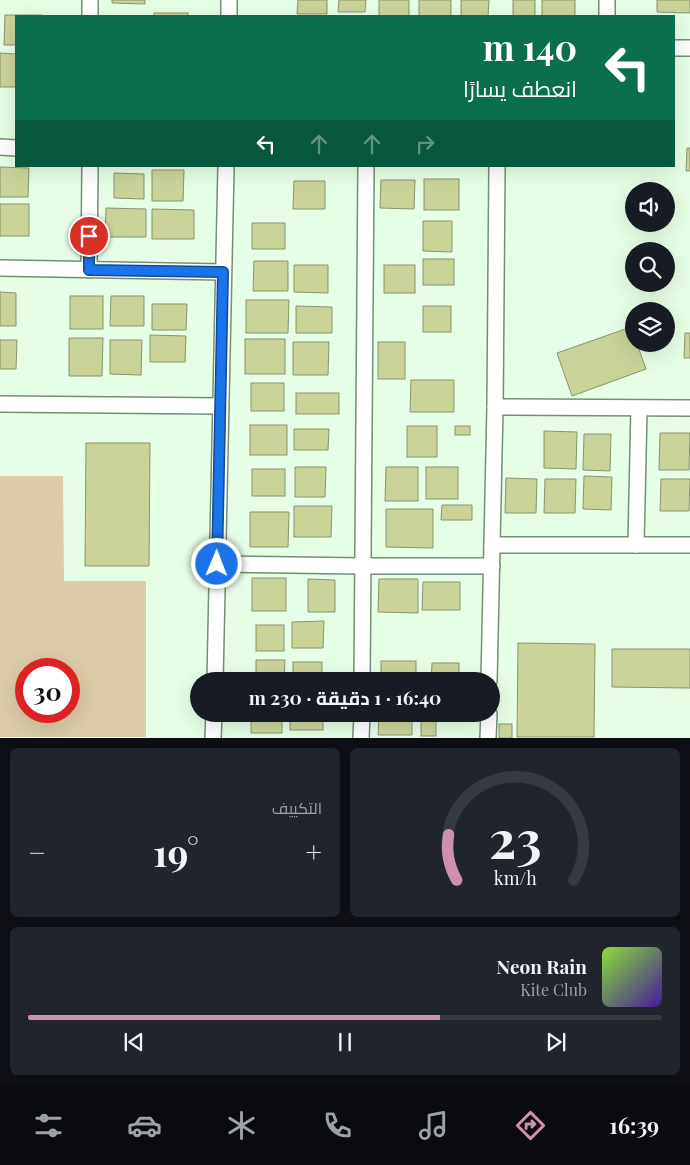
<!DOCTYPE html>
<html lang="ar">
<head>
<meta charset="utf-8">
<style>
  :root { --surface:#171b24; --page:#20242c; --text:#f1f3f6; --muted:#9ea1a6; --line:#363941; --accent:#cf8fae }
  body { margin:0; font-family:"Playfair Display",Cairo,serif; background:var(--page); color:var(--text); direction:rtl; height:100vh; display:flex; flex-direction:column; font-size:19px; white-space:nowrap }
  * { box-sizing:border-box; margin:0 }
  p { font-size:16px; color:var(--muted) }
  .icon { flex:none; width:28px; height:28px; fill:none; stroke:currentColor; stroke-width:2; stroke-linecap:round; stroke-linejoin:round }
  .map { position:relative; height:738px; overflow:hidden; direction:ltr }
  .sheet { display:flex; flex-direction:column; gap:10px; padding:10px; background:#0d0f14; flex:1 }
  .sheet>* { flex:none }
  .top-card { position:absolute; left:15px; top:15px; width:660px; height:152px; border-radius:0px; box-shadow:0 5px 20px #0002; direction:rtl; background:#0b6e4f; color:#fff; overflow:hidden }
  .fabs { position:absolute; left:625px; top:182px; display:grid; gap:10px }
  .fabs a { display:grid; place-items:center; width:50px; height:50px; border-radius:50%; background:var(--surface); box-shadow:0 5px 20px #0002; font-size:25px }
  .speed { position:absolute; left:15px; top:658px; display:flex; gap:10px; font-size:25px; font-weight:700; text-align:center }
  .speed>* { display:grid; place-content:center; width:65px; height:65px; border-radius:50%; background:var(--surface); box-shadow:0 5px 20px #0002; line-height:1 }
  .speed .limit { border:8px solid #d22; background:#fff; color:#111 }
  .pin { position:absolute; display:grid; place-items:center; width:42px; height:42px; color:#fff; margin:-21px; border:2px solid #fff; border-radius:50%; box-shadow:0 1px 5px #0007 }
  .me { position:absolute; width:55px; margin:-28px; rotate:1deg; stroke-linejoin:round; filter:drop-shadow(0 0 4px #0008) }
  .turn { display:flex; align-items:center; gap:18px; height:105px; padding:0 15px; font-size:22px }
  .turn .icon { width:65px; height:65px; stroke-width:2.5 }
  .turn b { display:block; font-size:35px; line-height:42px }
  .lanes { display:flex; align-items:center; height:48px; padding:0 15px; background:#0003; justify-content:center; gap:25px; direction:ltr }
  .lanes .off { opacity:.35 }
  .big { font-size:38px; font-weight:700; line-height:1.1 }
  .sheet .card { flex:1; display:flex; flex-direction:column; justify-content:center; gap:8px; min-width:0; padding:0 18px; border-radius:8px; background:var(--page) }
  .sheet .dial { align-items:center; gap:0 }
  .dial svg { height:130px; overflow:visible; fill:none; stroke:var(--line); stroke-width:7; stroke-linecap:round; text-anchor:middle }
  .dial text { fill:var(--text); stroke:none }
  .song { display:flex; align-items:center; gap:15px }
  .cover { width:60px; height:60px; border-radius:8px; background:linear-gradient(135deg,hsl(90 70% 55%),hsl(260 70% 35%)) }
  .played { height:5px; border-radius:2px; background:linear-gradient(90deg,var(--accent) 65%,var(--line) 65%) }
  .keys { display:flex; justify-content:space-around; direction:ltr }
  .heat { display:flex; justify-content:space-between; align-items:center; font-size:28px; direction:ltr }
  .sheet .tiles { flex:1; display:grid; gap:10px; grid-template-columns:1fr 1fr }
  .card:last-child { grid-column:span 2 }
  .trip { position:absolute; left:190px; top:672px; width:310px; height:50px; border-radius:25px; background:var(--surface); box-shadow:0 5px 20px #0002; font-weight:700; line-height:50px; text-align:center; direction:rtl }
  .tabs { display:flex; height:80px; justify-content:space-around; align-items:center; background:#090b0e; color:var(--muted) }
  .tabs .icon { width:35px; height:35px }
  .tabs .active { color:var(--accent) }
  .tabs b { font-size:22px; color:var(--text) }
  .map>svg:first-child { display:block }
  .green { fill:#dccca7; fill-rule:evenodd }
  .building { fill:#cad499; stroke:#8b926f }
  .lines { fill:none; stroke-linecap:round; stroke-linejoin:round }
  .minor-casing { stroke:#758f74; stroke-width:18 }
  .minor { stroke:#fff; stroke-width:15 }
  .route-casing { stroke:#114b97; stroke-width:12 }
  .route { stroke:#1a73e8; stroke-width:9 }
</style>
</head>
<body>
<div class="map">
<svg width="690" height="738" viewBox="0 0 690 738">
  <rect width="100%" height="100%" fill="#e7fee6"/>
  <path class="green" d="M 0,476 L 63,476 L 64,581 L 146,581 L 146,737 L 0,737 ZM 26,669 L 69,669 L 69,711 L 26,711 Z"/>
  <g class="building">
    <path d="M 112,0 L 145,0 L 145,4 L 112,3 Z"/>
    <path d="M 298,0 L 327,0 L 327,14 L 297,14 Z"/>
    <path d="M 339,0 L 366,0 L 365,12 L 338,12 Z"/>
    <rect x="379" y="0" width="30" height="16"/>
    <rect x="419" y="0" width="32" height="16"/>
    <path d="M 461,0 L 489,0 L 488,16 L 461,16 Z"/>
    <rect x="513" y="0" width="22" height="16"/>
    <rect x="542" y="0" width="33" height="16"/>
    <path d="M 657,0 L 690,0 L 690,13 L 657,12 Z"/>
    <rect x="154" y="13" width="34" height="3"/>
    <path d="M 5,15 L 42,15 L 42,16 L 16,16 L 16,45 L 4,45 Z"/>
    <path d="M 0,53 L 16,54 L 16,87 L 0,87 Z"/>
    <path d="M 687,148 L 690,148 L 690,171 L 686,171 Z"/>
    <path d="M 0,167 L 29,168 L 28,197 L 0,197 Z"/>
    <path d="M 152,170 L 184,170 L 183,201 L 152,201 Z"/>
    <path d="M 114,173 L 144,174 L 144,199 L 114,198 Z"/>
    <rect x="424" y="179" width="35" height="31"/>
    <path d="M 381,180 L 415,180 L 414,209 L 380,208 Z"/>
    <path d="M 294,181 L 325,181 L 325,209 L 293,209 Z"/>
    <rect x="0" y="204" width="29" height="32"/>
    <path d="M 106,208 L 146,209 L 146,237 L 105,237 Z"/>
    <path d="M 152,209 L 194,210 L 194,239 L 152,239 Z"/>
    <path d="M 423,221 L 452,221 L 452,252 L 423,251 Z"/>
    <rect x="252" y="223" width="33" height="26"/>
    <rect x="423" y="259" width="31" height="26"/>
    <path d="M 254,261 L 288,261 L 288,291 L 253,291 Z"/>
    <path d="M 294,265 L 328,265 L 328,293 L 294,292 Z"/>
    <rect x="384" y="265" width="31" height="28"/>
    <path d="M 0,292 L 16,293 L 16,326 L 0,326 Z"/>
    <rect x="70" y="296" width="33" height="33"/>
    <path d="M 111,296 L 144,296 L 144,326 L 110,326 Z"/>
    <path d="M 246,300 L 289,300 L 288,333 L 246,333 Z"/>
    <path d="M 152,304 L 187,304 L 186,330 L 152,330 Z"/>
    <path d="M 296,306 L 332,307 L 332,333 L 296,333 Z"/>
    <rect x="423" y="306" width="28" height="26"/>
    <path d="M 631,327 L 634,336 L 634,344 L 637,344 L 646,369 L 572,396 L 557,353 Z"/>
    <path d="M 685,333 L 690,333 L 690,358 L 684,358 Z"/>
    <path d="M 150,335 L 186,336 L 185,362 L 150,362 Z"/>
    <path d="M 69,338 L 103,338 L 102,376 L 69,376 Z"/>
    <rect x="245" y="339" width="40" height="35"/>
    <path d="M 0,340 L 17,340 L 16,369 L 0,369 Z"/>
    <path d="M 110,340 L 142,340 L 141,375 L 110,374 Z"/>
    <path d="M 293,342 L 329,342 L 328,375 L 293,375 Z"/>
    <rect x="378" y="342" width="27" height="37"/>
    <path d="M 411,380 L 454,380 L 454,412 L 410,412 Z"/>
    <rect x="251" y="383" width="33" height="28"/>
    <rect x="296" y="393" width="43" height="21"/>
    <rect x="250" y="425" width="37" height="30"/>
    <rect x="407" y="426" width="30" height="31"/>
    <rect x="455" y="426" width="15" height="9"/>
    <path d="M 294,429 L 329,429 L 328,450 L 294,450 Z"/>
    <path d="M 544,431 L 577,432 L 576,469 L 544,468 Z"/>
    <path d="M 660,433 L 690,433 L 689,470 L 659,470 Z"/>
    <path d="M 584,434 L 611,434 L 610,471 L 583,470 Z"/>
    <path d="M 86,443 L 150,443 L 149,566 L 85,566 Z"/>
    <path d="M 295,467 L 326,467 L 325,497 L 295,497 Z"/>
    <path d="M 386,467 L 418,467 L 418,501 L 385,501 Z"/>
    <rect x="426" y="467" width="32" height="32"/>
    <rect x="252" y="469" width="33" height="27"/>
    <path d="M 584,476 L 612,477 L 611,510 L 583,509 Z"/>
    <path d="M 506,478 L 537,479 L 536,513 L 505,513 Z"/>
    <path d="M 545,479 L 576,479 L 575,513 L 544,513 Z"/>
    <path d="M 661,479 L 690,479 L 689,511 L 660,511 Z"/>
    <path d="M 442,505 L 472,505 L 472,520 L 441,520 Z"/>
    <path d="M 294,506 L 332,506 L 331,537 L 294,537 Z"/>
    <path d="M 386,509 L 433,509 L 433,548 L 386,547 Z"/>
    <path d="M 250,512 L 289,512 L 288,547 L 250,547 Z"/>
    <rect x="252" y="578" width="34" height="33"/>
    <path d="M 308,579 L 335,580 L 335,612 L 308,612 Z"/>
    <path d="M 379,579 L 418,579 L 418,613 L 378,612 Z"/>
    <path d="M 423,582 L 460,582 L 460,610 L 422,610 Z"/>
    <path d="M 324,621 L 323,648 L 292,648 L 292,622 Z"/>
    <rect x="256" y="625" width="28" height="26"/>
    <path d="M 518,643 L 595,644 L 594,737 L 517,737 Z"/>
    <path d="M 612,649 L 690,649 L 690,688 L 612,687 Z"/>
    <path d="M 256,660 L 285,660 L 284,681 L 256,681 Z"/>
    <rect x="381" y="661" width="35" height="20"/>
    <rect x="293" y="662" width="29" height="19"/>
    <path d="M 432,663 L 459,663 L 459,681 L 431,681 Z"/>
    <rect x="251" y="714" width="31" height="19"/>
    <rect x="290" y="714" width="33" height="16"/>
    <path d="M 379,714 L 412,714 L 412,735 L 378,735 Z"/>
    <rect x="421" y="714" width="15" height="22"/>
    <rect x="499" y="724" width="13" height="14"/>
  </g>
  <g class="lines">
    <defs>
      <g id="minor">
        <path d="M 90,16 L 90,0"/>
        <path d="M 229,16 L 229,0"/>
        <path d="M 607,16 L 607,0"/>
        <path d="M 674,48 L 690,48"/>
        <path d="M 0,147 L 16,148"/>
        <path d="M 0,268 L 223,272"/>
        <path d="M 89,270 L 90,166"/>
        <path d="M 0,404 L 221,406"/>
        <path d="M 495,407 L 690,408"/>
        <path d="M 492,545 L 690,545"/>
        <path d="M 636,545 L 639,408"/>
        <path d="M 217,564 L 362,566 L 492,566"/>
        <path d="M 215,681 L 226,166"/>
        <path d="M 362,681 L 366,166"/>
        <path d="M 489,681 L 495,407 L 497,166"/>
        <path d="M 213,738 L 214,714"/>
        <path d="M 361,738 L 362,714"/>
        <path d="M 488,738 L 489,714"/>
      </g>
    </defs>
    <use href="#minor" class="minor-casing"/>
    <use href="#minor" class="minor"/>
  </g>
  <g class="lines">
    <defs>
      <path id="route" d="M 89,236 L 89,270 L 223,272 L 217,564"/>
    </defs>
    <use href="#route" class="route-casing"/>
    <use href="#route" class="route"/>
  </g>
</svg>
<div class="fabs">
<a><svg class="icon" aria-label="sound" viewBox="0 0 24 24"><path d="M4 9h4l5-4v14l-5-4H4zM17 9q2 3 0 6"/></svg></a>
<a><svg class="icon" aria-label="search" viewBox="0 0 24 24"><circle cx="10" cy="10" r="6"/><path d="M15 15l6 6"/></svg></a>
<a><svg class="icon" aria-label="layers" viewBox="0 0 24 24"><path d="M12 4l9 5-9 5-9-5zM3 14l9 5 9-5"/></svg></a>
</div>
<div class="speed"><div class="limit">30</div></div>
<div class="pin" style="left:89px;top:236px;background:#d93025"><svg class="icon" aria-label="arrive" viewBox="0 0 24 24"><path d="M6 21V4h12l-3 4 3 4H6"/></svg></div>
<svg class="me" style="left:217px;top:564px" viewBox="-20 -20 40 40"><circle r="17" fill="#1a73e8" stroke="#fff" stroke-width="3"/><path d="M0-11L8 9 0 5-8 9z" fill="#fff"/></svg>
<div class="trip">16:40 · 1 دقيقة · 230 m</div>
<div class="top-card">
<div class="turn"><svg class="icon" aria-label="left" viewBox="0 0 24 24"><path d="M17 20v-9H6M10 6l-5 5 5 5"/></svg><div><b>140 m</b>انعطف يسارًا</div></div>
<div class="lanes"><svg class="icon" aria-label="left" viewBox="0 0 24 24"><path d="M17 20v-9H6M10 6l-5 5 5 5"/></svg><svg class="icon off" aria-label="ahead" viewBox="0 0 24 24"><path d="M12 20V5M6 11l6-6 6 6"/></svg><svg class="icon off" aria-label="ahead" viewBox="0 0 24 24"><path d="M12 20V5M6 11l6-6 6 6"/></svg><svg class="icon off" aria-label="right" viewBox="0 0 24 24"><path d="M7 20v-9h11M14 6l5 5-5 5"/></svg></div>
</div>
</div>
<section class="sheet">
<div class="tiles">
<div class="card dial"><svg viewBox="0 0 100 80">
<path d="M14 69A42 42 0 1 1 86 69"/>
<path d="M14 69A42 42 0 0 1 9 41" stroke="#cf8fae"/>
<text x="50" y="56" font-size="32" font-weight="700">23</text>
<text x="50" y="72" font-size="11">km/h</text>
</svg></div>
<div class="card"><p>التكييف</p>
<div class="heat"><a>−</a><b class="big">19°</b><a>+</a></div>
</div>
<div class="card">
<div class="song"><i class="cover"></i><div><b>Neon Rain</b><p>Kite Club</p></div></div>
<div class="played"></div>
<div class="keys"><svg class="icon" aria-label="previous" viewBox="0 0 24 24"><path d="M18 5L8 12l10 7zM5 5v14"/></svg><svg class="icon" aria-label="pause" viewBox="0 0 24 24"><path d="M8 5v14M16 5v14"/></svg><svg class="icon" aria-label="next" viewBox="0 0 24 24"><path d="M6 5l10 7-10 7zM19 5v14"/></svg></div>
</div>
</div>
</section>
<nav class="tabs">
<b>16:39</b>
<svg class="icon active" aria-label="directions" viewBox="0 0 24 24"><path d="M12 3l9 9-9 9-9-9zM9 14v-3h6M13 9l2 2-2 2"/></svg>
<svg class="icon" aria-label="music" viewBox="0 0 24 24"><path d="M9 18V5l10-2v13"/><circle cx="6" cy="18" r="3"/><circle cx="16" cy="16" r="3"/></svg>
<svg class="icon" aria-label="phone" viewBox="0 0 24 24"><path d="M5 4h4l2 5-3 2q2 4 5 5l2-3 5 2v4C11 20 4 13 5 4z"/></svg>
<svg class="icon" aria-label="climate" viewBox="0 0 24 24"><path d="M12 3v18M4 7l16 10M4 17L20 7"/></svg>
<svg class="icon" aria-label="car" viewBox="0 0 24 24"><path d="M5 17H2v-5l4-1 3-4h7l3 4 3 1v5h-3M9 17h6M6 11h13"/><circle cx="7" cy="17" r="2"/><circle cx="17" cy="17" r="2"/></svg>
<svg class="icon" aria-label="filters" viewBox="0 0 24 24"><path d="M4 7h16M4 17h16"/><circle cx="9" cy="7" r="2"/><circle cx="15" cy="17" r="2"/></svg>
</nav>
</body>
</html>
